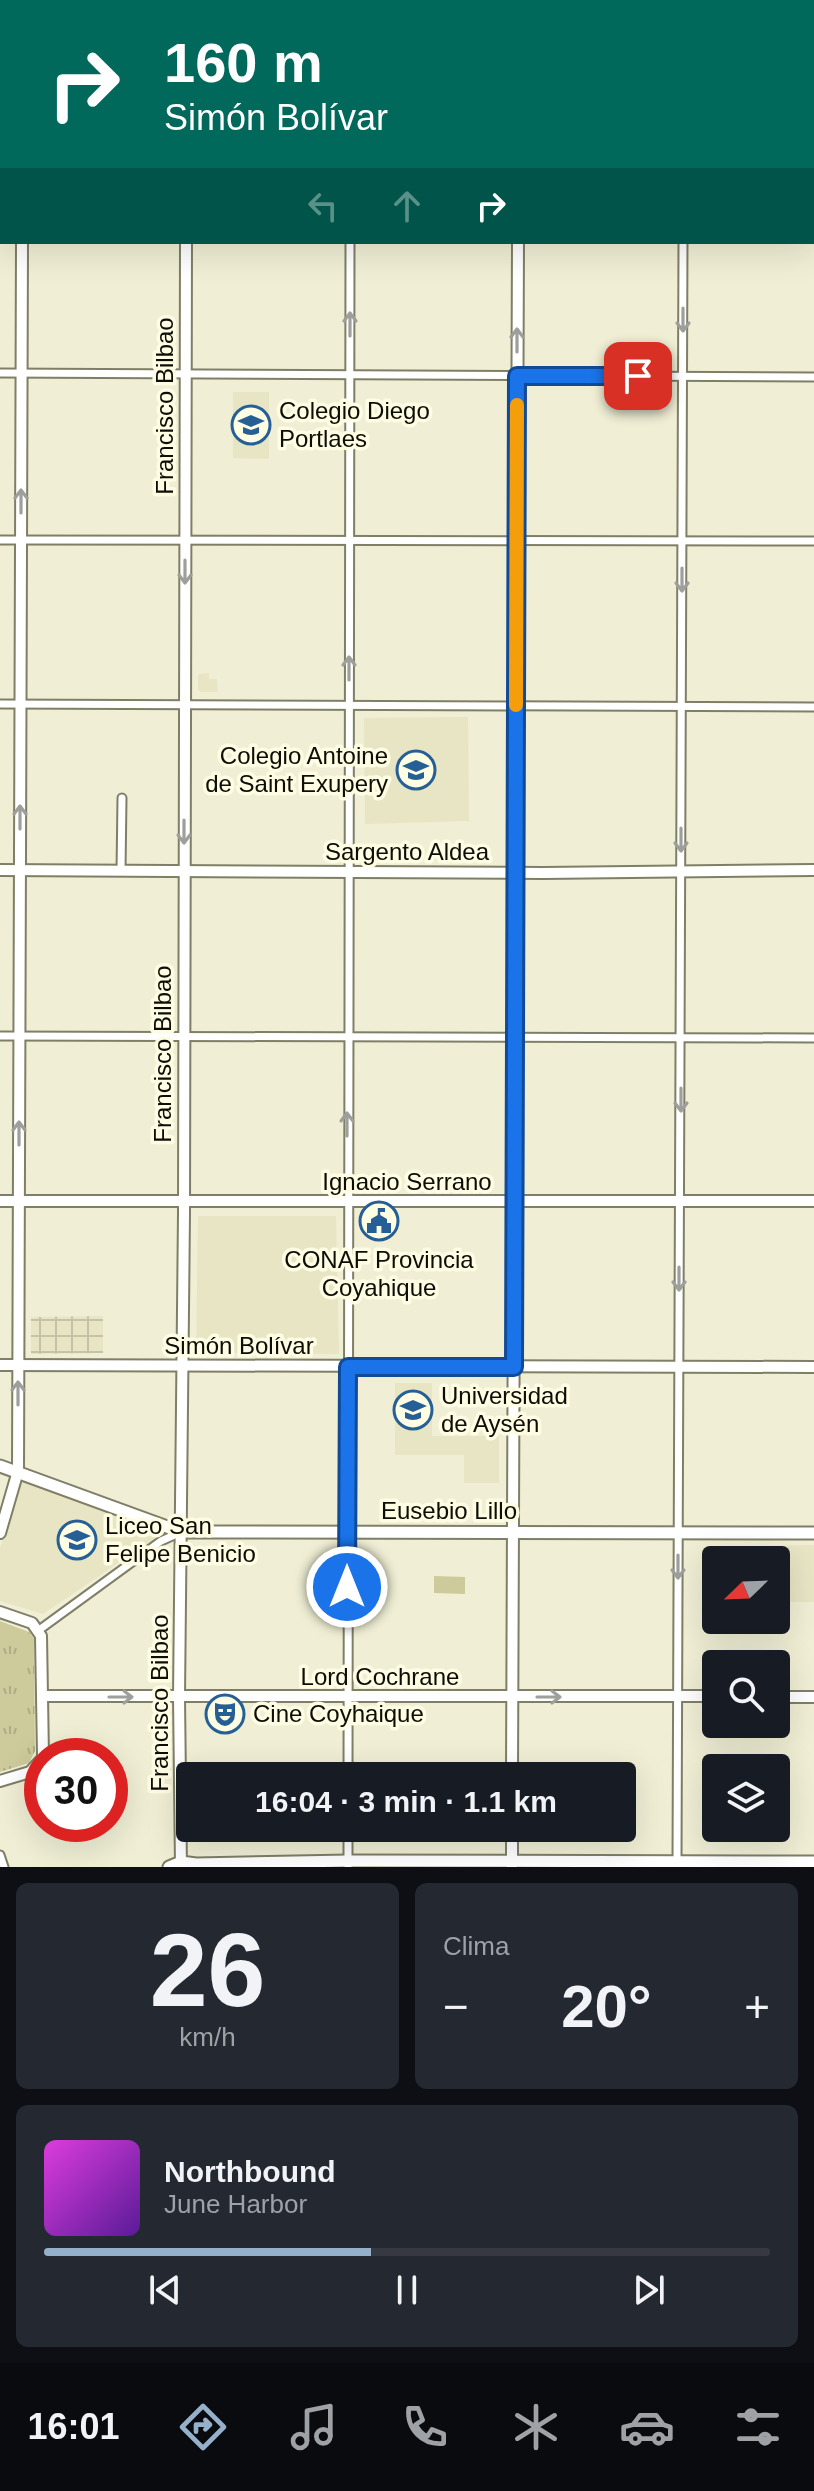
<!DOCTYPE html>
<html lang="es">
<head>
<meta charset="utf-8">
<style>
  :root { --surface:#171b24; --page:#242831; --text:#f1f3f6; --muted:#9ea1a6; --line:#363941; --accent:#95b0cb }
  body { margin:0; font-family:Arial,sans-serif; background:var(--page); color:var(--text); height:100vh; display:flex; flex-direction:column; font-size:30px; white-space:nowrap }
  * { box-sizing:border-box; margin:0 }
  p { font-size:26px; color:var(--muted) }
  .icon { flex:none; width:44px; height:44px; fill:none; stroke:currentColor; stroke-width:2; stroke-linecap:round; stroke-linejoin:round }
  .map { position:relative; height:1867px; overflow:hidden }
  .panel { display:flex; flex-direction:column; gap:16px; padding:16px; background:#0d0f14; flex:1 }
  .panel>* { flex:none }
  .hud { position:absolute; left:0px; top:0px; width:814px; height:244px; box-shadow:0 8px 32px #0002; background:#00695c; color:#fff; overflow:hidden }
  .needle { width:52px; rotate:247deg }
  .controls { position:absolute; left:702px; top:1546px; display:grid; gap:16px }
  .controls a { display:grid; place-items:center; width:88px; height:88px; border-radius:8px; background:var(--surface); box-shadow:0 8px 32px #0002; font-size:40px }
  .speed { position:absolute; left:24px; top:1738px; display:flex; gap:16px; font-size:40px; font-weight:700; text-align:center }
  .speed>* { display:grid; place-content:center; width:104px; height:104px; border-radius:50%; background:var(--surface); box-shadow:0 8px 32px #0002; line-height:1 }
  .speed .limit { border:12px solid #d22; background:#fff; color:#111 }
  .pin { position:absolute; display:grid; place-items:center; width:68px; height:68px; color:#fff; margin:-34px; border-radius:16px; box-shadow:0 4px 12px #0006 }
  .me { position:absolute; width:88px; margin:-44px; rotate:0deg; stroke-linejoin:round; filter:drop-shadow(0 0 6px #0008) }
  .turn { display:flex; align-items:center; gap:28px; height:168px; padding:0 32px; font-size:36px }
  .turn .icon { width:104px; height:104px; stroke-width:2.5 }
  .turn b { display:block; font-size:56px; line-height:68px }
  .lanes { display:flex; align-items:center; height:76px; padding:0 32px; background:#0003; justify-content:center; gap:40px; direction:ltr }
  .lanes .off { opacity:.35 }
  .big { font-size:60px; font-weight:800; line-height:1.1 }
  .panel .tile { flex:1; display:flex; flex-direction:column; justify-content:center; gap:12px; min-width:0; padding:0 28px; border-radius:12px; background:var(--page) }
  .panel .dial { align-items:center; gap:0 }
  .dial b { font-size:104px; line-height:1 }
  .song { display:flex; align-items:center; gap:24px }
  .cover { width:96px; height:96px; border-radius:12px; background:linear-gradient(135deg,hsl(300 70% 55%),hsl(270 70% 35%)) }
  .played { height:8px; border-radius:4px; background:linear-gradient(90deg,var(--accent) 45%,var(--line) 45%) }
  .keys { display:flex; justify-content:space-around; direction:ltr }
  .heat { display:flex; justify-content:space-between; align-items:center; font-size:44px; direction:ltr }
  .panel .tiles { flex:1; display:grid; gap:16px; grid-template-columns:1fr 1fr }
  .tile:last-child { grid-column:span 2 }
  .trip { position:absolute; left:176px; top:1762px; width:460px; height:80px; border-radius:8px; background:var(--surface); box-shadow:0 8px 32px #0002; font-weight:800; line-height:80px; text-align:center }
  .tabs { display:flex; height:128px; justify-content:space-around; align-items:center; background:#090b0e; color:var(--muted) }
  .tabs .icon { width:56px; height:56px }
  .tabs .selected { color:var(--accent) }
  .tabs b { font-size:36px; color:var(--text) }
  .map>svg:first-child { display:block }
  .built { fill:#e7e5c4 }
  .industrial { fill:url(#industrial-grid) }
  .park { fill:url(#park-tufts) }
  .pitch { fill:#cdca9b }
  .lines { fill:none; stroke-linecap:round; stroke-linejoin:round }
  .street-casing { stroke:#7f7e67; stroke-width:11 }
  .secondary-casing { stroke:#7f7e67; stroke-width:14 }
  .primary-casing { stroke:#7f7e67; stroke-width:15 }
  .street { stroke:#fff; stroke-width:7 }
  .secondary { stroke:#fff; stroke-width:10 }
  .primary { stroke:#fff; stroke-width:11 }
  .oneway { stroke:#9e9e9b }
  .route-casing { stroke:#114b97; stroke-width:20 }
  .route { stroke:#1a73e8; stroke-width:14 }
  .slow { stroke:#f59e0b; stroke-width:14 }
  .labels { text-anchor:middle; stroke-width:7; stroke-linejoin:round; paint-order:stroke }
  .street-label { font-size:24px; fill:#0d0c05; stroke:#fefce2 }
  .poi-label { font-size:24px; fill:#0d0c05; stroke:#fefce2; text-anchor:start }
</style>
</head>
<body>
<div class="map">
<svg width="814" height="1867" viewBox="0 0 814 1867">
  <defs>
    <pattern id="industrial-grid" width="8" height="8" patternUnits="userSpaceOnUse" patternTransform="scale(2)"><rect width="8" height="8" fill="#e7e5c4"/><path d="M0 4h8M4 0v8" fill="none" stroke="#c5c3a7"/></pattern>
    <pattern id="park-tufts" width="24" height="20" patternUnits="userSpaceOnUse" patternTransform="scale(2)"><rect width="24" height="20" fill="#cdca9b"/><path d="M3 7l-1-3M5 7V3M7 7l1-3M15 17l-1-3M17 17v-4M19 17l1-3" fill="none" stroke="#afac84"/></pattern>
  </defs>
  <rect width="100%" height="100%" fill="#f0efd5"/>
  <g class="built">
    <path d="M 233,392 L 269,392 L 269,459 L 233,458 Z"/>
    <path d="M 209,673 L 209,679 L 217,679 L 218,692 L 201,692 L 198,690 L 198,674 Z"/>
    <path d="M 468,717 L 469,821 L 365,824 L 364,718 Z"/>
    <path d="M 198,1216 L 336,1216 L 339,1354 L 196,1353 Z"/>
    <path d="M 395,1383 L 432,1383 L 432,1436 L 499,1436 L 499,1483 L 464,1483 L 464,1455 L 395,1455 Z"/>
    <path d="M 23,1478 L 164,1532 L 43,1614 L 0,1601 L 0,1548 Z"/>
    <path d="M 814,1545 L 814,1602 L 776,1602 L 776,1560 L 760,1560 L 760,1546 Z"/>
  </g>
  <path class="industrial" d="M 103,1316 L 103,1353 L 31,1354 L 31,1317 Z"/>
  <path class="park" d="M 0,1621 L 29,1632 L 34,1639 L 35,1751 L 29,1763 L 0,1772 Z"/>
  <path class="pitch" d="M 434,1576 L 465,1577 L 465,1594 L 434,1593 Z"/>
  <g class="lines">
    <defs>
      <g id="street">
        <path d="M 270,2 L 270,0"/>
        <path d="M 351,2 L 351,0"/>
        <path d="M 363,2 L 364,0"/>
        <path d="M 684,2 L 684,0"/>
        <path d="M 766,2 L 766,0"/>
        <path d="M 0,210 L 2,210"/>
        <path d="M 812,215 L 814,215"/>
        <path d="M 0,373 L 814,377"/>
        <path d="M 0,540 L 814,541"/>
        <path d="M 0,704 L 814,707"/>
        <path d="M 121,871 L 122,798"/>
        <path d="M 0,1036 L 814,1038"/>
        <path d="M 39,1630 L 161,1541 L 181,1532"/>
        <path d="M 348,1776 L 350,242"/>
        <path d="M 348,1828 L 348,1867"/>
        <path d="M 0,1855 L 4,1867"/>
        <path d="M 677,1864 L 683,242"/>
      </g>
      <g id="secondary">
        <path d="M 22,0 L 22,2"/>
        <path d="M 187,2 L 187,0"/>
        <path d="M 518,2 L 518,0"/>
        <path d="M 0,40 L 2,40"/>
        <path d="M 812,44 L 814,44"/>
        <path d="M 0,870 L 543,873 L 814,870"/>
        <path d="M 0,1201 L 814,1201"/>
        <path d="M 0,1365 L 814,1367"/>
        <path d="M 0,1533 L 18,1471 L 22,242"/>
        <path d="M 0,1612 L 32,1623 L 41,1636 L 43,1756"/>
        <path d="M 43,1696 L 716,1696"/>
        <path d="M 776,1697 L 814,1697"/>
        <path d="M 512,1776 L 518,242"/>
        <path d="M 0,1781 L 30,1772 L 42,1759"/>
        <path d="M 181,1867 L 179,1697 L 184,1213 L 186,242"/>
        <path d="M 512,1867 L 512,1828"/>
      </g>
      <g id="primary">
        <path d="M 0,1466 L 181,1532 L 814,1533"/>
        <path d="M 169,1867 L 181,1862 L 196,1864 L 348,1861 L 814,1862"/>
      </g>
    </defs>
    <use href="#street" class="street-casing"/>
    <use href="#secondary" class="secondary-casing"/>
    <use href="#primary" class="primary-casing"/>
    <use href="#street" class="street"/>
    <use href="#secondary" class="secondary"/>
    <use href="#primary" class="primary"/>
  </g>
  <defs><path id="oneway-shaft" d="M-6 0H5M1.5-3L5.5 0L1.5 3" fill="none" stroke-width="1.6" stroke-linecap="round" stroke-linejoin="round" transform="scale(2)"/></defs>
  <g class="oneway">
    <use href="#oneway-shaft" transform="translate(683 320) rotate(90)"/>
    <use href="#oneway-shaft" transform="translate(350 324) rotate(-90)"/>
    <use href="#oneway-shaft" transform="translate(517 340) rotate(-90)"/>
    <use href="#oneway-shaft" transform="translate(21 501) rotate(-90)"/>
    <use href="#oneway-shaft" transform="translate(185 572) rotate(90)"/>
    <use href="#oneway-shaft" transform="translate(682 580) rotate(90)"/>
    <use href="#oneway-shaft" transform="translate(349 668) rotate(-90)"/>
    <use href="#oneway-shaft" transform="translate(20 817) rotate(-90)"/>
    <use href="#oneway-shaft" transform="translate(184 832) rotate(90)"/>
    <use href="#oneway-shaft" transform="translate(681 840) rotate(90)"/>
    <use href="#oneway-shaft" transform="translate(681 1100) rotate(90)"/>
    <use href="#oneway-shaft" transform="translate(347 1124) rotate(-90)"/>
    <use href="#oneway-shaft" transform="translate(19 1133) rotate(-90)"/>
    <use href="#oneway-shaft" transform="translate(679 1279) rotate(90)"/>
    <use href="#oneway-shaft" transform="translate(18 1393) rotate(-90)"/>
    <use href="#oneway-shaft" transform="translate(678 1567) rotate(90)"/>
    <use href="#oneway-shaft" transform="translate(121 1697)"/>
    <use href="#oneway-shaft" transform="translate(549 1697)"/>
  </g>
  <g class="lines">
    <defs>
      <path id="route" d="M 347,1587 L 348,1367 L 514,1367 L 517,376 L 638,376"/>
    </defs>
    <use href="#route" class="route-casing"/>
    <use href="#route" class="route"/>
    <path class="slow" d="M 516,705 L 517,405"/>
  </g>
  <defs>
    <symbol id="school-ring" viewBox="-11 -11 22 22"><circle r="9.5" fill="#fefce2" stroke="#255f96" stroke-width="1.5"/><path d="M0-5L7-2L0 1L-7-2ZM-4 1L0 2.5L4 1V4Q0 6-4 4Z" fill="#255f96"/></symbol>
    <symbol id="civic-ring" viewBox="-11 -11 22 22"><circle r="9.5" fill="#fefce2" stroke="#255f96" stroke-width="1.5"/><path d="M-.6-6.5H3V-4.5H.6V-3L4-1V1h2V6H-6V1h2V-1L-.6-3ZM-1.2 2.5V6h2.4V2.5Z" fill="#255f96"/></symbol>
    <symbol id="university-ring" viewBox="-11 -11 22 22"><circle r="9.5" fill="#fefce2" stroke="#255f96" stroke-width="1.5"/><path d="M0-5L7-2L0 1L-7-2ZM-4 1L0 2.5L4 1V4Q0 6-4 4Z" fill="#255f96"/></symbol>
    <symbol id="theatre-ring" viewBox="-11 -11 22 22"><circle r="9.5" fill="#fefce2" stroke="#255f96" stroke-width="1.5"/><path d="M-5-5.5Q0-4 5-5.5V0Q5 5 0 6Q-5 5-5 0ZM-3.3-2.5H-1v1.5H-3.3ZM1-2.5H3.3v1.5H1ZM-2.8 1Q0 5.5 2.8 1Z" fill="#255f96"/></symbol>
  </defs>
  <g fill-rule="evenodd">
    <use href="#school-ring" x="229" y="403" width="44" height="44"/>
    <use href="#school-ring" x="394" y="748" width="44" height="44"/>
    <use href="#civic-ring" x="357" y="1199" width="44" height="44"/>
    <use href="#university-ring" x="391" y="1388" width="44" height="44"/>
    <use href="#school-ring" x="55" y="1518" width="44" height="44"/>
    <use href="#theatre-ring" x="203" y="1692" width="44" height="44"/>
  </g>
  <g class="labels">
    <g class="street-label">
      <text transform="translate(165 406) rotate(-90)" y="8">Francisco Bilbao</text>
      <text x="407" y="860">Sargento Aldea</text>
      <text transform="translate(163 1054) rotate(-90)" y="8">Francisco Bilbao</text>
      <text x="407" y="1190">Ignacio Serrano</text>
      <text x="239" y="1354">Simón Bolívar</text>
      <text x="449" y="1519">Eusebio Lillo</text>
      <text x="380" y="1685">Lord Cochrane</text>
      <text transform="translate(160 1703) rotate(-90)" y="8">Francisco Bilbao</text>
    </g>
    <g class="poi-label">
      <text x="279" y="419">Colegio Diego<tspan x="279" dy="28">Portlaes</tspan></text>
      <text x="388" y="764" text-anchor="end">Colegio Antoine<tspan x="388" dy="28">de Saint Exupery</tspan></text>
      <text x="379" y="1268" text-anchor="middle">CONAF Provincia<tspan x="379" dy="28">Coyahique</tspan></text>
      <text x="441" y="1404">Universidad<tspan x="441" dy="28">de Aysén</tspan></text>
      <text x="105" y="1534">Liceo San<tspan x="105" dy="28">Felipe Benicio</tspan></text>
      <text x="253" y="1722">Cine Coyhaique</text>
    </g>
  </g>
</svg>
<div class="controls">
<a><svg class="needle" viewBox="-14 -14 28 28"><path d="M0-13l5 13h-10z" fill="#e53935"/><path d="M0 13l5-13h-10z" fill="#9ea1a6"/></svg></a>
<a><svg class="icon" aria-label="search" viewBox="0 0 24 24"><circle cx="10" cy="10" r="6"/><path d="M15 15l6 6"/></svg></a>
<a><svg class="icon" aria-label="layers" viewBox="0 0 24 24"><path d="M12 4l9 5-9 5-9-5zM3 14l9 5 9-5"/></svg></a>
</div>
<div class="speed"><div class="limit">30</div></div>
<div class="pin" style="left:638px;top:376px;background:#d93025"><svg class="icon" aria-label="arrive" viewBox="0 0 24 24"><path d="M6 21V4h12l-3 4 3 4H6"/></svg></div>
<svg class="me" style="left:347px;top:1587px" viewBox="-20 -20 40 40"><circle r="17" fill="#1a73e8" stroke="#fff" stroke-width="3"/><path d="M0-11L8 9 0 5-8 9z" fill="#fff"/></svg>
<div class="trip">16:04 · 3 min · 1.1 km</div>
<div class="hud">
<div class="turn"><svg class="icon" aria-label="right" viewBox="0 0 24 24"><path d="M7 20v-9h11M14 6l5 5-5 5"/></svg><div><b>160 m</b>Simón Bolívar</div></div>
<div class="lanes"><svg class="icon off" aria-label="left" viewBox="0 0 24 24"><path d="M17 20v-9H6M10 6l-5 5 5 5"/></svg><svg class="icon off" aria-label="ahead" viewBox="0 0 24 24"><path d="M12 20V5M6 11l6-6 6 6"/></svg><svg class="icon" aria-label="right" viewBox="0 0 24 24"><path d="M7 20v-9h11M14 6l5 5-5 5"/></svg></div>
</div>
</div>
<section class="panel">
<div class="tiles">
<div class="tile dial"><b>26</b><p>km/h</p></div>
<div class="tile"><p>Clima</p>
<div class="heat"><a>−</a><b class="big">20°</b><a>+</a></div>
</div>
<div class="tile">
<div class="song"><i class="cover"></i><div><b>Northbound</b><p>June Harbor</p></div></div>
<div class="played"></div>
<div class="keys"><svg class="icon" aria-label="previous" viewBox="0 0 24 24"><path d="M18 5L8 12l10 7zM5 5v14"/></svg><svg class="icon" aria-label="pause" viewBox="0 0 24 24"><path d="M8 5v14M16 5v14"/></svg><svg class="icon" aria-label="next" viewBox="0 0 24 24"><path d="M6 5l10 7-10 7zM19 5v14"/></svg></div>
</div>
</div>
</section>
<nav class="tabs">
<b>16:01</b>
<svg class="icon selected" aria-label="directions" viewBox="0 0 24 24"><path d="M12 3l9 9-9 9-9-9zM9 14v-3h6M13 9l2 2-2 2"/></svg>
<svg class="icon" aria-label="music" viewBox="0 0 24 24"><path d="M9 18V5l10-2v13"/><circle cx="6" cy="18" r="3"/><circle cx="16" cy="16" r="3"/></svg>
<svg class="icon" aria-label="phone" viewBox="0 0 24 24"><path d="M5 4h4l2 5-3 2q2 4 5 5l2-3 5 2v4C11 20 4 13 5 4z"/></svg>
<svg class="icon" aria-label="climate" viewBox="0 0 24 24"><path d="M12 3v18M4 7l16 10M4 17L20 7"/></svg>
<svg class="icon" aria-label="car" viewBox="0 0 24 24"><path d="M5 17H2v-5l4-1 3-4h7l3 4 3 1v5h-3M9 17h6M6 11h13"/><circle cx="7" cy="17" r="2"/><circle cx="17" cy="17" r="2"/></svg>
<svg class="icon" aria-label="filters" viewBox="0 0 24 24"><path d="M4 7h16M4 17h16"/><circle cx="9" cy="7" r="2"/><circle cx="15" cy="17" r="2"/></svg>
</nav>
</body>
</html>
